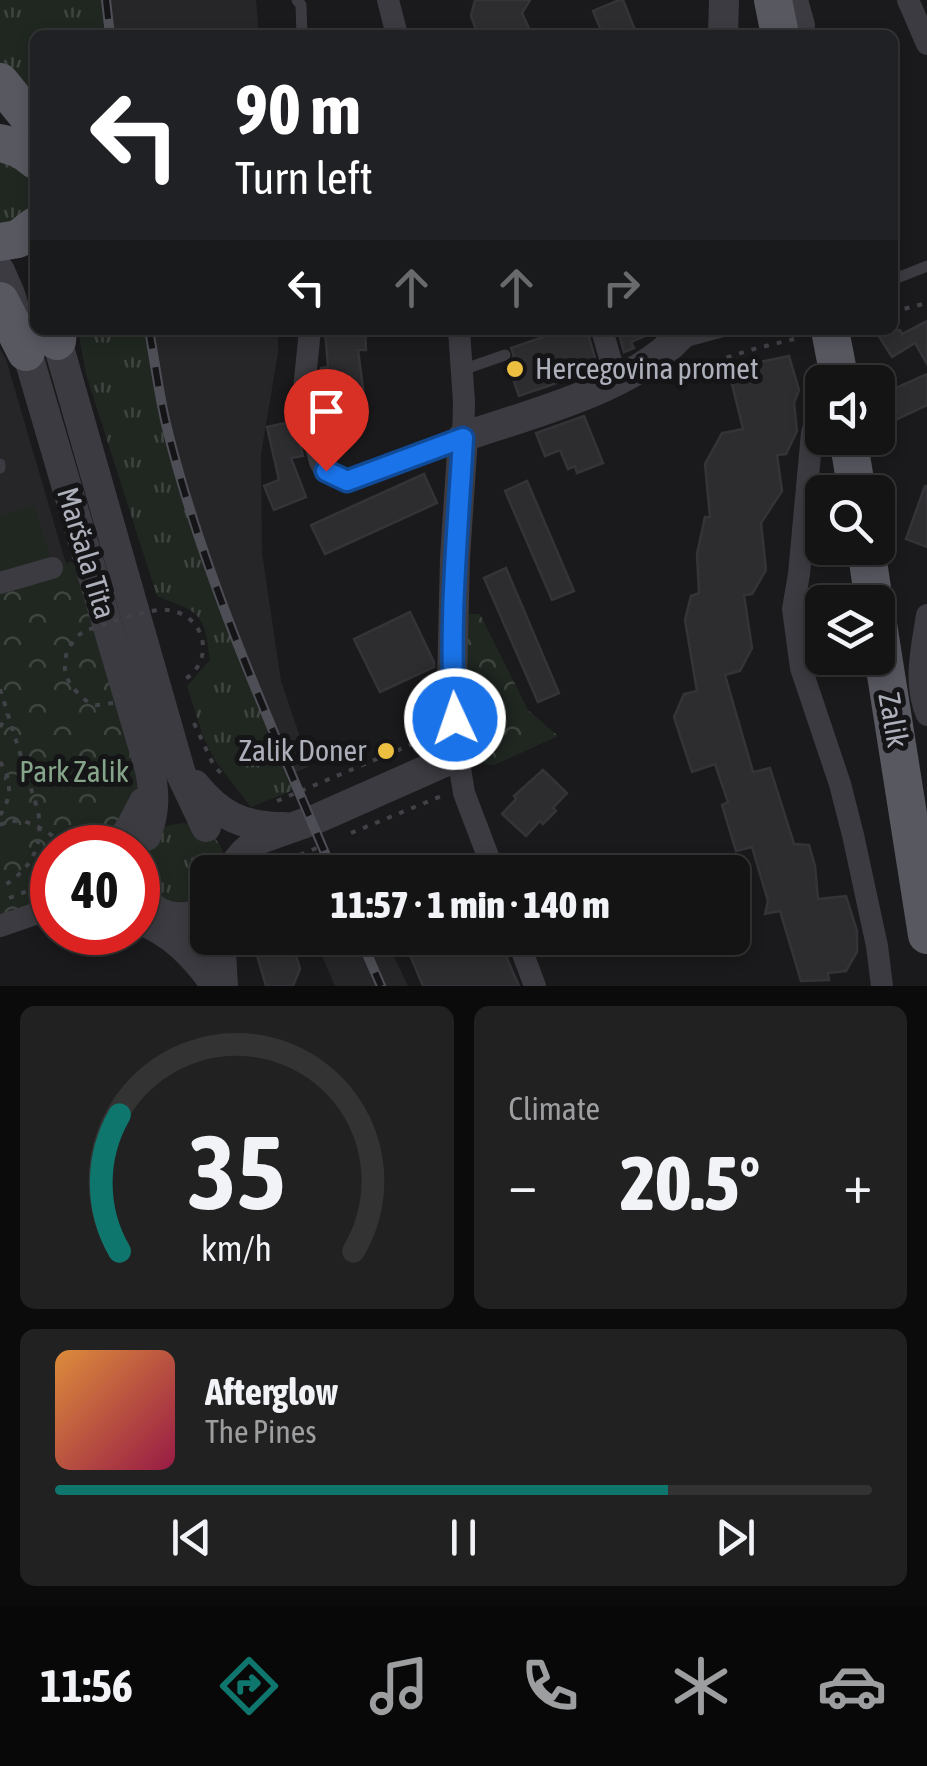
<!DOCTYPE html>
<html lang="en">
<head>
<meta charset="utf-8">
<style>
  :root { --surface:#141415; --page:#212122; --text:#f1f3f6; --muted:#9d9ea0; --line:#333334; --accent:#0f766e }
  body { margin:0; font-family:"Asap Condensed",sans-serif; background:var(--page); color:var(--text); height:100vh; display:flex; flex-direction:column; font-size:38px; white-space:nowrap }
  * { box-sizing:border-box; margin:0 }
  p { font-size:32px; color:var(--muted) }
  .icon { flex:none; width:55px; height:55px; fill:none; stroke:currentColor; stroke-width:2; stroke-linecap:round; stroke-linejoin:round }
  .map { position:relative; height:986px; overflow:hidden }
  .details { display:flex; flex-direction:column; gap:20px; padding:20px; background:#0b0b0c; flex:1 }
  .details>* { flex:none }
  .banner { position:absolute; left:30px; top:30px; width:868px; height:305px; border-radius:15px; box-shadow:0 5px 15px #0003,0 0 0 2px var(--line); background:#202124; color:#fff; overflow:hidden }
  .buttons { position:absolute; left:805px; top:365px; display:grid; gap:20px }
  .buttons a { display:grid; place-items:center; width:90px; height:90px; border-radius:15px; background:var(--surface); box-shadow:0 5px 15px #0003,0 0 0 2px var(--line); font-size:50px }
  .speed { position:absolute; left:30px; top:825px; display:flex; gap:20px; font-size:50px; font-weight:700; text-align:center }
  .speed>* { display:grid; place-content:center; width:130px; height:130px; border-radius:50%; background:var(--surface); box-shadow:0 5px 15px #0003,0 0 0 2px var(--line); line-height:1 }
  .speed .limit { border:15px solid #d22; background:#fff; color:#111 }
  .pin { position:absolute; display:grid; place-items:center; width:85px; height:85px; color:#fff; margin:-102px -42px; border-radius:50% 50% 50% 0; rotate:-45deg; box-shadow:0 0 10px #0007 }
  .pin .icon { rotate:45deg }
  .me { position:absolute; width:110px; margin:-55px; rotate:357deg; stroke-linejoin:round; filter:drop-shadow(0 0 8px #0008) }
  .turn { display:flex; align-items:center; gap:35px; height:210px; padding:0 40px; font-size:45px }
  .turn .icon { width:130px; height:130px; stroke-width:2.5 }
  .turn b { display:block; font-size:70px; line-height:85px }
  .lanes { display:flex; align-items:center; height:95px; padding:0 40px; background:#0003; justify-content:center; gap:50px; direction:ltr }
  .lanes .off { opacity:.35 }
  .big { font-size:75px; font-weight:800; line-height:1.1 }
  .details .widget { flex:1; display:flex; flex-direction:column; justify-content:center; gap:15px; min-width:0; padding:0 35px; border-radius:15px; background:var(--page) }
  .details .dial { align-items:center; gap:0 }
  .dial svg { height:260px; overflow:visible; fill:none; stroke:var(--line); stroke-width:7; stroke-linecap:round; text-anchor:middle }
  .dial text { fill:var(--text); stroke:none }
  .song { display:flex; align-items:center; gap:30px }
  .cover { width:120px; height:120px; border-radius:15px; background:linear-gradient(135deg,hsl(30 70% 55%),hsl(340 70% 35%)) }
  .played { height:10px; border-radius:5px; background:linear-gradient(90deg,var(--accent) 75%,var(--line) 75%) }
  .keys { display:flex; justify-content:space-around; direction:ltr }
  .heat { display:flex; justify-content:space-between; align-items:center; font-size:55px; direction:ltr }
  .details .tiles { flex:1; display:grid; gap:20px; grid-template-columns:1fr 1fr }
  .widget:last-child { grid-column:span 2 }
  .trip { position:absolute; left:190px; top:855px; width:560px; height:100px; border-radius:15px; background:var(--surface); box-shadow:0 5px 15px #0003,0 0 0 2px var(--line); font-weight:800; line-height:100px; text-align:center }
  .dock { display:flex; height:160px; justify-content:space-around; align-items:center; background:#080808; color:var(--muted) }
  .dock .icon { width:70px; height:70px }
  .dock .current { color:var(--accent) }
  .dock b { font-size:45px; color:var(--text) }
  .map>svg:first-child { display:block }
  .built { fill:#262629 }
  .grass { fill:url(#grass-tufts) }
  .park { fill:url(#park-crowns) }
  .pitch { fill:#202721 }
  .building { fill:#2d2d30; stroke:#343438; stroke-width:2.5 }
  .lines { fill:none; stroke-linecap:round; stroke-linejoin:round }
  .path { stroke:#414248; stroke-width:4; stroke-dasharray:5 8; stroke-linecap:butt }
  .service { stroke:#3b3b41; stroke-width:11 }
  .minor { stroke:#3b3b41; stroke-width:22 }
  .tertiary { stroke:#3b3b41; stroke-width:30 }
  .primary { stroke:#575860; stroke-width:38 }
  .rail-casing { stroke:#4e4f56; stroke-width:10 }
  .rail { stroke:#151517; stroke-width:6; stroke-dasharray:19; stroke-linecap:butt }
  .path-bridge { stroke:#414248; stroke-width:4; stroke-dasharray:5 8; stroke-linecap:butt }
  .route-casing { stroke:#114b97; stroke-width:25 }
  .route { stroke:#1a73e8; stroke-width:18 }
  .poi-dot { fill:#edbf40; stroke:#151517; stroke-width:4 }
  .labels { text-anchor:middle; stroke-width:10; stroke-linejoin:round; paint-order:stroke }
  .poi-label { font-size:30px; fill:#adb0bb; stroke:#151517; text-anchor:start }
  .street-label { font-size:30px; fill:#adb0bb; stroke:#151517 }
  .park-label { font-size:30px; fill:#84a589; stroke:#151517 }
</style>
</head>
<body>
<div class="map">
<svg width="927" height="986" viewBox="0 0 927 986">
  <defs>
    <pattern id="grass-tufts" width="24" height="20" patternUnits="userSpaceOnUse" patternTransform="scale(2.5)"><rect width="24" height="20" fill="#202721"/><path d="M3 7l-1-3M5 7V3M7 7l1-3M15 17l-1-3M17 17v-4M19 17l1-3" fill="none" stroke="#3e443f"/></pattern>
    <pattern id="park-crowns" width="20" height="18" patternUnits="userSpaceOnUse" patternTransform="scale(2.5)"><rect width="20" height="18" fill="#202721"/><path d="M2 6a3 3 0 1 1 6 0M12 15a3 3 0 1 1 6 0" fill="none" stroke="#3e443f"/></pattern>
  </defs>
  <rect width="100%" height="100%" fill="#1a1a1c"/>
  <g class="built">
    <path d="M 103,0 L 256,0 L 259,35 L 107,35 Z"/>
    <path d="M 146,330 L 278,330 L 278,353 L 261,454 L 262,553 L 281,681 L 310,766 L 289,775 L 199,546 L 163,427 Z"/>
    <path d="M 0,349 L 6,359 L 66,564 L 0,583 Z"/>
    <path d="M 314,938 L 385,938 L 408,986 L 335,986 Z"/>
  </g>
  <g class="grass">
    <path d="M 0,0 L 103,0 L 107,35 L 35,35 L 35,103 L 0,64 Z"/>
    <path d="M 0,147 L 35,165 L 35,221 L 0,239 Z"/>
    <path d="M 78,330 L 146,330 L 163,427 L 199,546 L 294,790 L 251,807 L 216,762 L 204,739 L 187,686 L 210,660 C 204,611 201,614 157,596 L 86,374 Z"/>
    <path d="M 184,823 C 214,829 224,843 227,872 L 208,872 L 207,907 L 181,916 L 138,884 C 137,847 141,827 184,823 Z"/>
  </g>
  <g class="park">
    <path d="M 87,557 L 150,770 L 116,847 L 52,848 L 52,908 L 0,926 L 0,583 Z"/>
    <path d="M 458,614 L 480,614 L 528,710 L 558,736 L 494,765 L 485,764 L 484,755 L 477,748 L 459,701 Z"/>
  </g>
  <path class="pitch" d="M 34,506 L 51,559 L 0,574 L 0,516 Z"/>
  <g class="building">
    <path d="M 475,0 L 530,0 L 522,13 L 532,35 L 478,35 L 471,16 Z"/>
    <path d="M 619,0 L 623,0 L 637,35 L 603,35 L 593,11 Z"/>
    <path d="M 927,321 L 927,364 L 915,343 L 892,357 L 875,330 L 900,330 L 902,334 Z"/>
    <path d="M 325,330 L 365,330 L 366,350 L 358,350 L 364,396 L 344,399 L 356,439 L 332,446 L 325,419 L 321,374 L 321,368 L 328,367 Z"/>
    <path d="M 554,330 L 587,330 L 598,369 L 519,396 L 508,364 L 514,356 L 511,348 L 555,333 Z"/>
    <path d="M 618,330 L 658,330 L 631,342 L 634,348 L 624,352 Z"/>
    <path d="M 789,356 L 799,390 L 794,403 L 797,431 L 786,454 L 777,455 L 782,491 L 761,523 L 766,570 L 752,594 L 744,595 L 752,648 L 740,671 L 725,675 L 753,772 L 770,768 L 794,844 L 809,845 L 815,866 L 818,899 L 846,896 L 857,931 L 857,952 L 846,971 L 828,973 L 829,980 L 801,981 L 780,911 L 765,914 L 768,901 L 752,847 L 736,851 L 722,805 L 728,802 L 715,764 L 692,772 L 674,717 L 684,694 L 697,691 L 685,620 L 691,596 L 699,593 L 697,554 L 705,517 L 710,517 L 705,464 L 722,433 L 743,429 L 732,384 L 741,366 Z"/>
    <path d="M 927,374 L 927,405 L 889,423 L 878,396 Z"/>
    <path d="M 584,416 L 603,463 L 577,473 L 575,466 L 568,469 L 560,450 L 545,456 L 536,433 Z"/>
    <path d="M 295,421 L 303,456 L 291,458 L 306,497 L 274,510 L 264,486 L 279,480 L 267,427 Z"/>
    <path d="M 424,474 L 437,503 L 325,554 L 311,525 Z"/>
    <path d="M 527,481 L 574,591 L 552,600 L 505,491 Z"/>
    <path d="M 925,486 L 927,486 L 927,547 L 906,539 Z"/>
    <path d="M 506,568 L 559,693 L 538,702 L 484,578 Z"/>
    <path d="M 410,612 L 434,662 L 434,667 L 380,692 L 354,639 Z"/>
    <path d="M 543,770 L 567,793 L 553,808 L 556,811 L 543,824 L 540,821 L 526,836 L 502,814 L 516,799 L 514,796 Z"/>
    <path d="M 252,938 L 291,938 L 300,969 L 293,986 L 266,986 Z"/>
    <path d="M 403,938 L 498,938 L 519,986 L 423,986 Z"/>
  </g>
  <g class="lines">
    <g class="path">
      <path d="M 892,312 L 927,303"/>
      <path d="M 677,373 L 754,349 L 802,337"/>
      <path d="M 0,689 L 38,811 C 44,847 31,870 0,888"/>
      <path d="M 194,723 L 213,764 L 223,776"/>
      <path d="M 0,727 L 8,714"/>
      <path d="M 0,762 C 12,779 12,798 0,815"/>
      <path d="M 277,801 L 434,735"/>
      <path d="M 0,825 C 27,812 47,833 70,848"/>
      <path d="M 351,833 L 444,795"/>
      <path d="M 265,872 L 273,866 L 324,845"/>
      <path d="M 9,898 L 52,882"/>
    </g>
    <g class="service">
      <path d="M 297,0 L 301,5 L 302,35"/>
      <path d="M 892,280 L 927,266"/>
      <path d="M 685,342 L 729,330"/>
      <path d="M 462,370 L 505,355"/>
      <path d="M 0,464 L 0,468"/>
    </g>
    <g class="minor">
      <path d="M 388,0 L 397,35"/>
      <path d="M 797,0 L 804,25"/>
      <path d="M 908,0 L 927,44"/>
      <path d="M 310,330 L 304,389 L 311,427 L 320,462 L 325,471 L 347,481 L 463,437 L 464,402 L 459,330"/>
      <path d="M 602,330 L 617,382"/>
      <path d="M 822,412 L 815,422 L 812,433 L 799,574 L 793,609 L 801,668 L 840,784 L 853,835 L 877,946 L 882,986"/>
      <path d="M 0,583 L 52,568"/>
      <path d="M 927,615 C 922,648 913,683 927,715"/>
      <path d="M 458,756 L 464,793 L 494,872"/>
      <path d="M 0,926 L 52,908"/>
      <path d="M 517,938 L 535,986"/>
    </g>
    <g class="tertiary">
      <path d="M 723,35 L 724,0"/>
      <path d="M 0,271 L 10,294 L 150,770 C 155,795 155,812 146,836"/>
      <path d="M 54,330 L 181,774 L 206,827"/>
      <path d="M 195,785 C 220,816 243,827 284,827"/>
      <path d="M 116,848 L 131,827 L 144,802"/>
      <path d="M 230,870 L 244,853 L 260,839 L 316,819 L 458,756 L 452,682 L 455,558 L 463,437 C 532,413 638,388 685,330"/>
      <path d="M 138,890 C 152,918 181,924 208,910"/>
      <path d="M 138,919 C 172,932 195,955 216,986"/>
      <path d="M 223,986 L 221,952 L 224,938"/>
    </g>
    <g class="primary">
      <path d="M 773,0 L 780,35"/>
      <path d="M 0,82 L 35,125"/>
      <path d="M 0,143 C 14,146 24,150 35,160"/>
      <path d="M 0,242 L 18,239 L 35,226"/>
      <path d="M 0,301 L 26,352"/>
      <path d="M 830,330 L 840,382"/>
      <path d="M 57,341 L 58,330"/>
      <path d="M 848,438 L 857,492"/>
      <path d="M 866,548 L 874,602"/>
      <path d="M 878,624 L 927,935"/>
    </g>
    <defs>
      <g id="rail">
        <path d="M 106,0 L 110,35"/>
        <path d="M 149,330 C 155,362 159,396 167,428 C 205,582 272,727 333,872"/>
        <path d="M 360,938 L 381,986"/>
      </g>
    </defs>
    <use href="#rail" class="rail-casing"/>
    <use href="#rail" class="rail"/>
    <path class="path-bridge" d="M 113,703 C 112,703 98,705 97,705 C 89,704 82,698 77,692 C 57,673 63,646 84,631 C 104,625 148,608 167,610 C 207,614 217,664 180,682"/>
  </g>
  <g class="lines">
    <defs>
      <path id="route" d="M 326,471 L 347,481 L 463,438 C 458,531 448,625 455,719"/>
    </defs>
    <use href="#route" class="route-casing"/>
    <use href="#route" class="route"/>
  </g>
  <g class="poi-dot">
    <circle cx="515" cy="369" r="10"/>
    <circle cx="386" cy="751" r="10"/>
  </g>
  <g class="labels">
    <g class="poi-label">
      <text x="535" y="379">Hercegovina promet</text>
      <text x="366" y="761" text-anchor="end">Zalik Doner</text>
    </g>
    <g class="street-label">
      <text transform="translate(86 553) rotate(73)" y="10">Maršala Tita</text>
      <text transform="translate(893 720) rotate(80)" y="10">Zalik</text>
    </g>
    <g class="park-label">
      <text x="74" y="782">Park Zalik</text>
    </g>
  </g>
</svg>
<div class="buttons">
<a><svg class="icon" aria-label="sound" viewBox="0 0 24 24"><path d="M4 9h4l5-4v14l-5-4H4zM17 9q2 3 0 6"/></svg></a>
<a><svg class="icon" aria-label="search" viewBox="0 0 24 24"><circle cx="10" cy="10" r="6"/><path d="M15 15l6 6"/></svg></a>
<a><svg class="icon" aria-label="layers" viewBox="0 0 24 24"><path d="M12 4l9 5-9 5-9-5zM3 14l9 5 9-5"/></svg></a>
</div>
<div class="speed"><div class="limit">40</div></div>
<div class="pin" style="left:326px;top:471px;background:#d93025"><svg class="icon" aria-label="arrive" viewBox="0 0 24 24"><path d="M6 21V4h12l-3 4 3 4H6"/></svg></div>
<svg class="me" style="left:455px;top:719px" viewBox="-20 -20 40 40"><circle r="17" fill="#1a73e8" stroke="#fff" stroke-width="3"/><path d="M0-11L8 9 0 5-8 9z" fill="#fff"/></svg>
<div class="trip">11:57 · 1 min · 140 m</div>
<div class="banner">
<div class="turn"><svg class="icon" aria-label="left" viewBox="0 0 24 24"><path d="M17 20v-9H6M10 6l-5 5 5 5"/></svg><div><b>90 m</b>Turn left</div></div>
<div class="lanes"><svg class="icon" aria-label="left" viewBox="0 0 24 24"><path d="M17 20v-9H6M10 6l-5 5 5 5"/></svg><svg class="icon off" aria-label="ahead" viewBox="0 0 24 24"><path d="M12 20V5M6 11l6-6 6 6"/></svg><svg class="icon off" aria-label="ahead" viewBox="0 0 24 24"><path d="M12 20V5M6 11l6-6 6 6"/></svg><svg class="icon off" aria-label="right" viewBox="0 0 24 24"><path d="M7 20v-9h11M14 6l5 5-5 5"/></svg></div>
</div>
</div>
<section class="details">
<div class="tiles">
<div class="widget dial"><svg viewBox="0 0 100 80">
<path d="M14 69A42 42 0 1 1 86 69"/>
<path d="M14 69A42 42 0 0 1 14 27" stroke="#0f766e"/>
<text x="50" y="56" font-size="32" font-weight="700">35</text>
<text x="50" y="72" font-size="11">km/h</text>
</svg></div>
<div class="widget"><p>Climate</p>
<div class="heat"><a>−</a><b class="big">20.5°</b><a>+</a></div>
</div>
<div class="widget">
<div class="song"><i class="cover"></i><div><b>Afterglow</b><p>The Pines</p></div></div>
<div class="played"></div>
<div class="keys"><svg class="icon" aria-label="previous" viewBox="0 0 24 24"><path d="M18 5L8 12l10 7zM5 5v14"/></svg><svg class="icon" aria-label="pause" viewBox="0 0 24 24"><path d="M8 5v14M16 5v14"/></svg><svg class="icon" aria-label="next" viewBox="0 0 24 24"><path d="M6 5l10 7-10 7zM19 5v14"/></svg></div>
</div>
</div>
</section>
<nav class="dock">
<b>11:56</b>
<svg class="icon current" aria-label="directions" viewBox="0 0 24 24"><path d="M12 3l9 9-9 9-9-9zM9 14v-3h6M13 9l2 2-2 2"/></svg>
<svg class="icon" aria-label="music" viewBox="0 0 24 24"><path d="M9 18V5l10-2v13"/><circle cx="6" cy="18" r="3"/><circle cx="16" cy="16" r="3"/></svg>
<svg class="icon" aria-label="phone" viewBox="0 0 24 24"><path d="M5 4h4l2 5-3 2q2 4 5 5l2-3 5 2v4C11 20 4 13 5 4z"/></svg>
<svg class="icon" aria-label="climate" viewBox="0 0 24 24"><path d="M12 3v18M4 7l16 10M4 17L20 7"/></svg>
<svg class="icon" aria-label="car" viewBox="0 0 24 24"><path d="M5 17H2v-5l4-1 3-4h7l3 4 3 1v5h-3M9 17h6M6 11h13"/><circle cx="7" cy="17" r="2"/><circle cx="17" cy="17" r="2"/></svg>
</nav>
</body>
</html>
